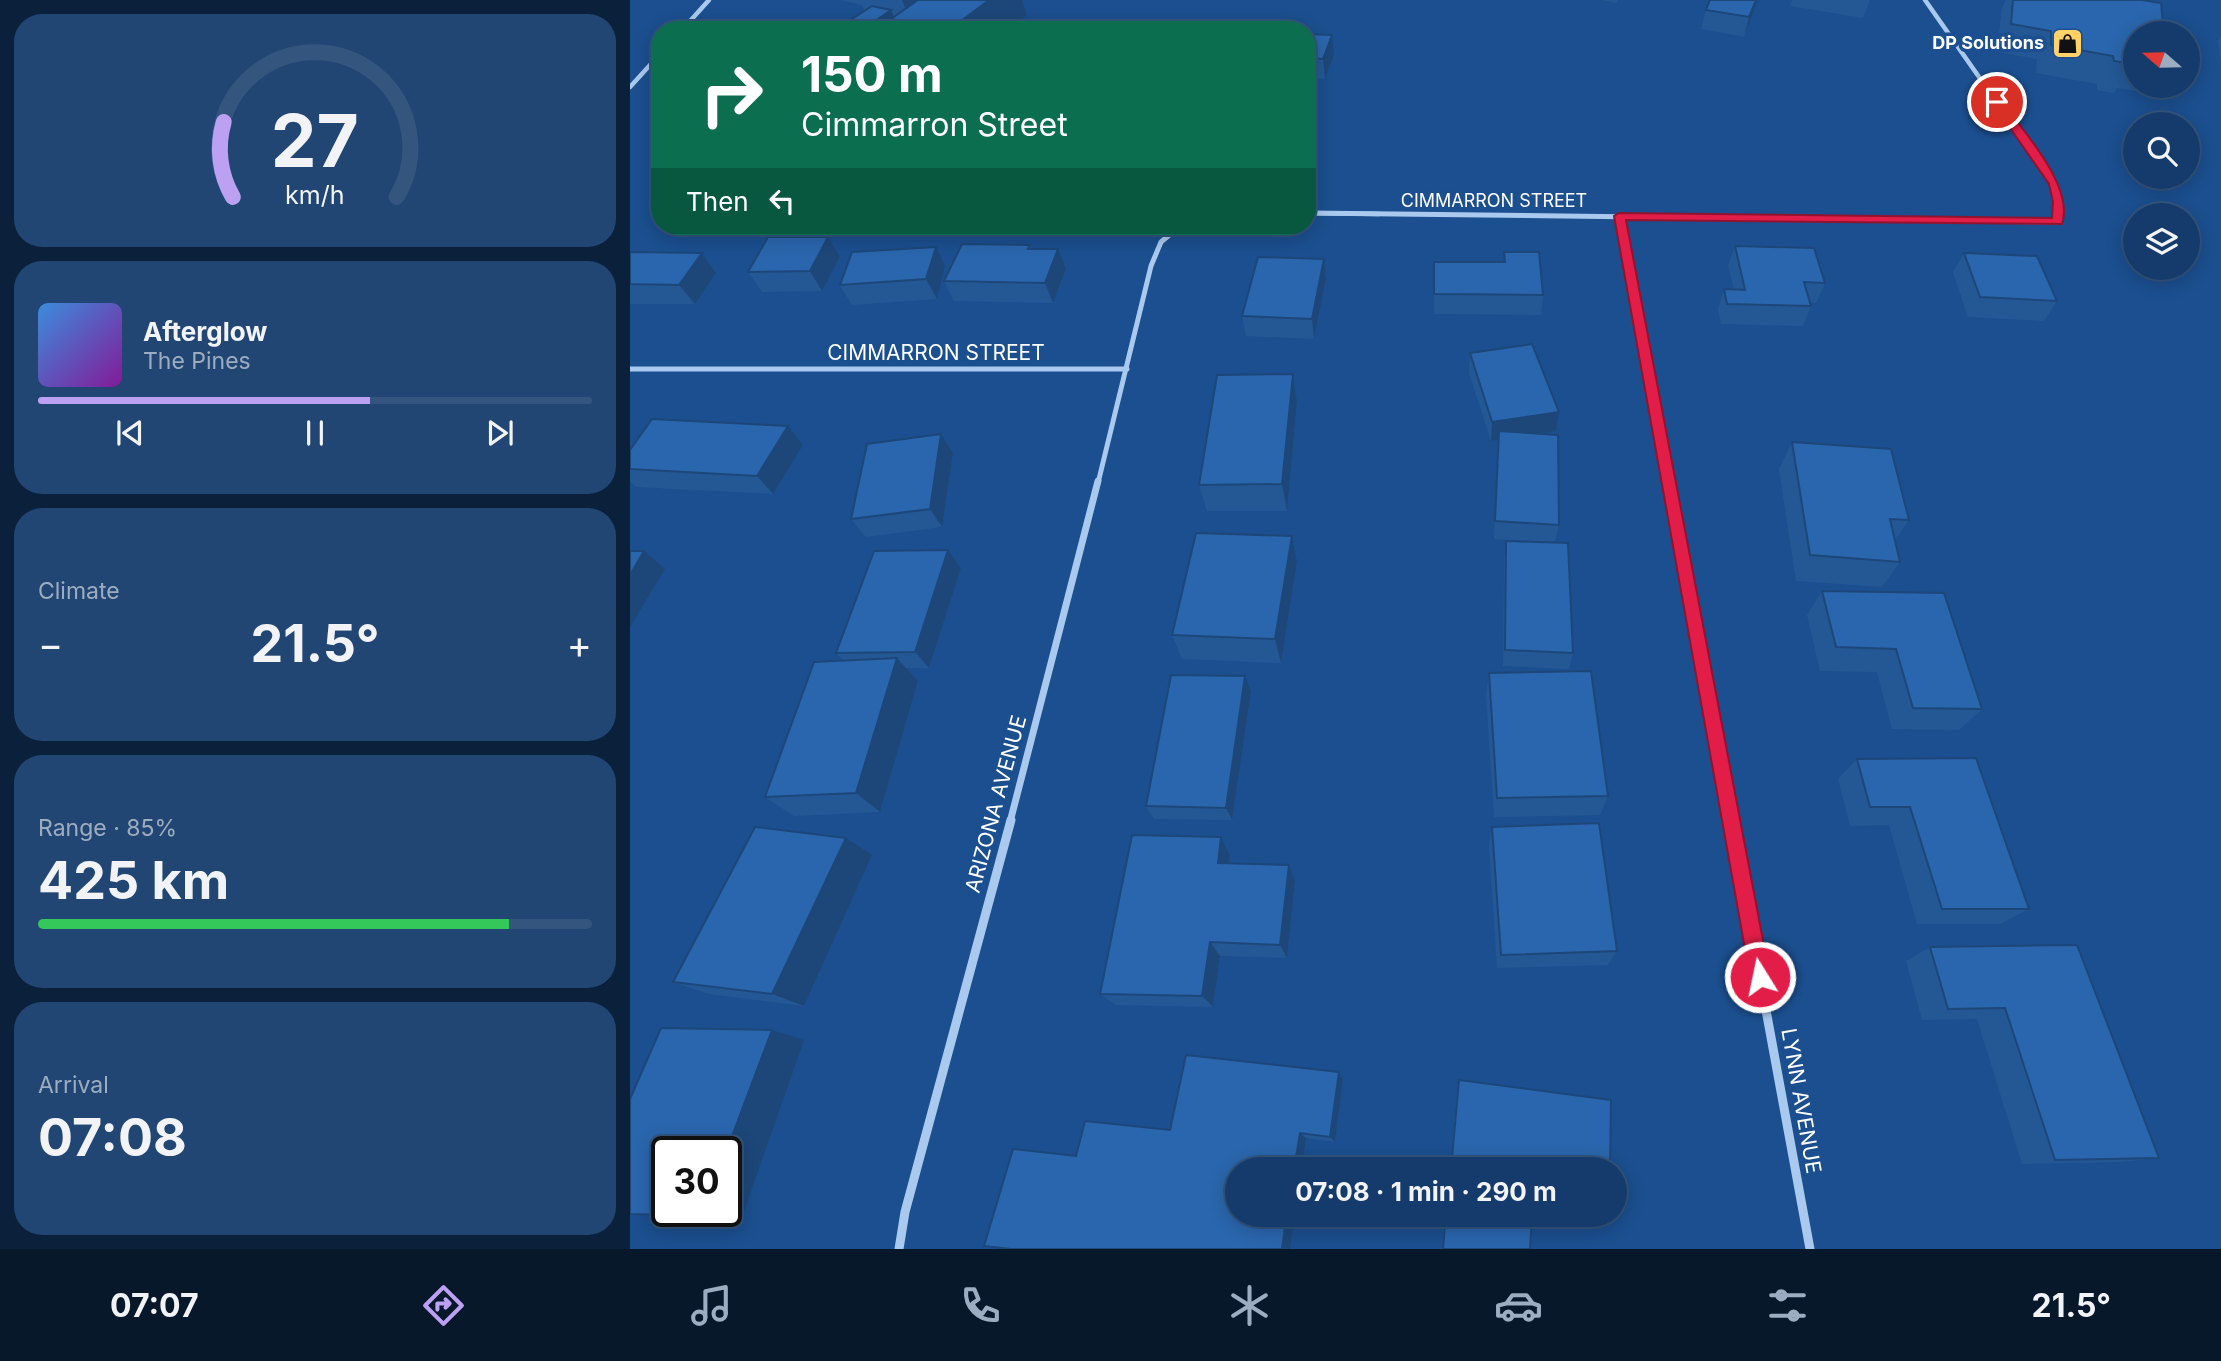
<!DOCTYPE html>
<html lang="en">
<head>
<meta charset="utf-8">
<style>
  :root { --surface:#143b6b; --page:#214673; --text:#f1f3f6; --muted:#9dadc1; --line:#33557e; --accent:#bca0f2 }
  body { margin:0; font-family:Inter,sans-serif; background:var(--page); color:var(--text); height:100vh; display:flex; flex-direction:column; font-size:26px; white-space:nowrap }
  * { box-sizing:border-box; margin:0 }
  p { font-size:23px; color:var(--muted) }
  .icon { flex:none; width:38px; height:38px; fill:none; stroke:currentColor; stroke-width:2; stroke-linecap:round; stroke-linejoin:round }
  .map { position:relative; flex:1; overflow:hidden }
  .details { display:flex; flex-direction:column; gap:14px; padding:14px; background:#0b203b; width:630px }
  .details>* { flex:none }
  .top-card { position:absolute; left:21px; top:21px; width:665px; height:214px; border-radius:28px; box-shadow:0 4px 18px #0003,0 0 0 2px var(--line); background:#0b6e4f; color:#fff; overflow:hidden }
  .needle { width:46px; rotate:290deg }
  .buttons { position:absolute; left:1493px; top:21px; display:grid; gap:14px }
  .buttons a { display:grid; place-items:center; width:77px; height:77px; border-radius:50%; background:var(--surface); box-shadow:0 4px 18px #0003,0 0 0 2px var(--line); font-size:35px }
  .speed { position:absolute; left:21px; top:1136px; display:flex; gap:14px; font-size:35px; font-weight:700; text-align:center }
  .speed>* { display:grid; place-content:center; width:91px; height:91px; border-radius:50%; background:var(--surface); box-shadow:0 4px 18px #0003,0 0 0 2px var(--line); line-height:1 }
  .speed .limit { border:4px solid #111; border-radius:10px; background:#fff; color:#111 }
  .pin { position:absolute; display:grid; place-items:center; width:60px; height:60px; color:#fff; margin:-30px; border:4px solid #fff; border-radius:50%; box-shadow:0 2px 7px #0007 }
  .me { position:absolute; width:77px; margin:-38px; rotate:350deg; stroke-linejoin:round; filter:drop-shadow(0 0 5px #0008) }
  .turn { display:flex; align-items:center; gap:24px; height:147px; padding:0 35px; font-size:32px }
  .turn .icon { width:91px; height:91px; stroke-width:2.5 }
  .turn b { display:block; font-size:49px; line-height:60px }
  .then { display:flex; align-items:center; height:66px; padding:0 35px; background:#0003; gap:14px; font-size:26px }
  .big { font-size:52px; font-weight:700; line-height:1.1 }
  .details .widget { flex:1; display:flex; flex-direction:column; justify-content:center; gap:10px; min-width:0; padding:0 24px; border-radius:28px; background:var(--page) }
  .details .dial { align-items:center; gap:0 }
  .dial svg { height:182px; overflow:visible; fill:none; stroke:var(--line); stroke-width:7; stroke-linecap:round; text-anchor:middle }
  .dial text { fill:var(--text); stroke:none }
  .song { display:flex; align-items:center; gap:21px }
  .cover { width:84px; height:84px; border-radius:10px; background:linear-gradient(135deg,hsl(210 70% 55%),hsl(290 70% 35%)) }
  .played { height:7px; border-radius:4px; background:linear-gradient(90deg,var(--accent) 60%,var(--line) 60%) }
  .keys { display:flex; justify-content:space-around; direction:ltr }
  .heat { display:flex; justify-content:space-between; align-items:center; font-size:38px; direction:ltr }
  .charge { height:10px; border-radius:5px; background:linear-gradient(90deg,#34c759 85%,var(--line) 0) }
  .trip { position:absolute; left:595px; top:1157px; width:402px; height:70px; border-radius:35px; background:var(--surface); box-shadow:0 4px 18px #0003,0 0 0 2px var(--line); font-weight:700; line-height:70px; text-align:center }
  .menu { display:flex; height:112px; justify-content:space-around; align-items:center; background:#08182b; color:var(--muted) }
  .menu .icon { width:49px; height:49px }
  .menu .selected { color:var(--accent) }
  .menu b { font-size:32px; color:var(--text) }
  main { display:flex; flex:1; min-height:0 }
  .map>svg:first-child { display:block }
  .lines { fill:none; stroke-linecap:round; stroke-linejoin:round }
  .street-far3 { stroke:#a9c9ee; stroke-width:4.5 }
  .street-far2 { stroke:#a9c9ee; stroke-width:5 }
  .street-far1 { stroke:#a9c9ee; stroke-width:7 }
  .street { stroke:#a9c9ee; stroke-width:9 }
  .wall { fill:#245895 }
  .shaded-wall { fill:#1d4779 }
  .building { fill:#2a66ad; stroke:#1d4779; stroke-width:2 }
  .route { fill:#e11d48; stroke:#92132f; stroke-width:2 }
  .labels { text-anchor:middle; stroke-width:7; stroke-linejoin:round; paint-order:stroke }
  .far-poi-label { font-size:18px; font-weight:bold; fill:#fff; stroke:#1b4f8f; text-anchor:end }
  .far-street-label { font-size:18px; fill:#fff; stroke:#1b4f8f }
  .street-label { font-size:21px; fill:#fff; stroke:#1b4f8f }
</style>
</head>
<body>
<main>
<section class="details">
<div class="widget dial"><svg viewBox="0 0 100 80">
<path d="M14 69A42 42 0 1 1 86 69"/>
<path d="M14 69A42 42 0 0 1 10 36" stroke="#bca0f2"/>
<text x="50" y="56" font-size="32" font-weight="700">27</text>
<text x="50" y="72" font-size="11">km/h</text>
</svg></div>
<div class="widget">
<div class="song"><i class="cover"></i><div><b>Afterglow</b><p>The Pines</p></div></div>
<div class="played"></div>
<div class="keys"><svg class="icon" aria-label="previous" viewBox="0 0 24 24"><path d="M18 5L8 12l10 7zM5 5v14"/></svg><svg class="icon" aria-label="pause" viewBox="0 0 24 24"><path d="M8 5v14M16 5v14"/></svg><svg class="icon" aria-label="next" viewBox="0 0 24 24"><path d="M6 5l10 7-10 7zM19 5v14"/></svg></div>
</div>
<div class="widget"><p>Climate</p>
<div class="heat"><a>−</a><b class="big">21.5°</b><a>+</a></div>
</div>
<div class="widget"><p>Range · 85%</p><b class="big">425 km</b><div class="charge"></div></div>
<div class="widget"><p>Arrival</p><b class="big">07:08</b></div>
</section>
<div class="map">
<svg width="1591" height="1249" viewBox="0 0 1591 1249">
  <rect width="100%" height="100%" fill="#1b4f8f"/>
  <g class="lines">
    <g class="street-far3">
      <path d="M 1295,0 L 1424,184 L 1429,203 L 1428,214"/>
      <path d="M 52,30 L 79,0"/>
      <path d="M 0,87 L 30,54"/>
      <path d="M 677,213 L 749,214"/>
    </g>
    <g class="street-far2">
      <path d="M 677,213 L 1428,222 L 1429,212"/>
      <path d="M 989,216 L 1038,483"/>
      <path d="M 0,369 L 497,369"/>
      <path d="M 468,483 L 521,266 L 531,242 L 550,226"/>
    </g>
    <g class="street-far1">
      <path d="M 1038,481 L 1101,822"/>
      <path d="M 380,822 L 468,481"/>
    </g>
    <g class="street">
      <path d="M 1101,820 L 1180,1249"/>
      <path d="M 269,1249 L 275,1212 L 381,820"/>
    </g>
  </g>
  <g class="wall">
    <path d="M 213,0 L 392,0 L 397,15 L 378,30 L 205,30 L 234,10 L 232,5 L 214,1 Z"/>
    <path d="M 972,0 L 988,0 L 986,3 Z"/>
    <path d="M 1128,0 L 1114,37 L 1071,29 L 1076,10 Z"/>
    <path d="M 1162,0 L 1240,0 L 1233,18 L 1160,6 Z"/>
    <path d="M 1376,0 L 1512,0 L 1505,33 L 1505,86 L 1523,86 L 1518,93 L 1487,88 L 1484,93 L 1467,90 L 1467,84 L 1406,73 L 1407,59 L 1367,52 L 1372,8 Z"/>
    <path d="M 677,34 L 704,55 L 695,79 L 677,77 Z"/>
    <path d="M 1591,36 L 1591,66 L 1588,41 Z"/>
    <path d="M 400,245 L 402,249 L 436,269 L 423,303 L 324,301 L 314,281 Z"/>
    <path d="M 1105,246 L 1195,283 L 1186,303 L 1180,302 L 1181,306 L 1173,326 L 1091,324 L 1088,309 L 1094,289 L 1104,289 L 1098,266 Z"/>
    <path d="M 0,252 L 72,253 L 86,273 L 65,304 L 0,304 Z"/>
    <path d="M 874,252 L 913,295 L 911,315 L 804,314 L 804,262 L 874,262 Z"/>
    <path d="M 1334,253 L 1427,301 L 1414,321 L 1338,317 L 1323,272 Z"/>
    <path d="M 210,257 L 192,291 L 132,292 L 118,272 Z"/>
    <path d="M 694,259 L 696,279 L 684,339 L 616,336 L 612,316 Z"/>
    <path d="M 315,266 L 307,299 L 222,305 L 210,285 Z"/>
    <path d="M 840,353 L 929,412 L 926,431 L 908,433 L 929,525 L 925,542 L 943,653 L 939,669 L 873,666 L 874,559 L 876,541 L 916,542 L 864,539 L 868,440 L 861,441 L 839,373 Z"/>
    <path d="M 663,374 L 667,402 L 657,511 L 577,511 L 569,485 Z"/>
    <path d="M 158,426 L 173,445 L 143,494 L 6,487 L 0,481 L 0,450 Z"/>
    <path d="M 311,434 L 323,453 L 312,527 L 236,537 L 221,519 Z"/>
    <path d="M 1162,442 L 1279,520 L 1265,540 L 1270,562 L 1252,587 L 1166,581 L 1149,469 Z"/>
    <path d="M 662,536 L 667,562 L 651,663 L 552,659 L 542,635 Z"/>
    <path d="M 318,550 L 331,568 L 299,668 L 276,668 L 288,681 L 250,812 L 164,816 L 135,797 L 213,660 L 206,653 Z"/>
    <path d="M 1192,591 L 1352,709 L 1329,730 L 1262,729 L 1247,672 L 1190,671 L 1177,615 Z"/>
    <path d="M 859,673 L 978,796 L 970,815 L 864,817 L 856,695 Z"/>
    <path d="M 621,692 L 602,820 L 524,819 L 516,806 Z"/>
    <path d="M 1227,759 L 1399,909 L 1370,924 L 1287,924 L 1259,825 L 1220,826 L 1208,779 Z"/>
    <path d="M 862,827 L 987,951 L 978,965 L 867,968 L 859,845 Z"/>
    <path d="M 591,837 L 600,855 L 599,863 L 659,865 L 665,881 L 657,958 L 590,956 L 583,1007 L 486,1005 L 470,994 Z"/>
    <path d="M 242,855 L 174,1006 L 79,994 L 43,982 Z"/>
    <path d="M 1447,945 L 1529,1158 L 1490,1162 L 1392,1164 L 1347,1019 L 1292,1020 L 1276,961 L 1300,947 Z"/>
    <path d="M 713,1080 L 705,1142 L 676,1138 L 672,1169 L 607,1169 L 607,1214 L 665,1214 L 660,1249 L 446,1156 Z"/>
    <path d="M 829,1080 L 980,1169 L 820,1169 L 827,1088 Z"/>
    <path d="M 815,1214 L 902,1214 L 900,1249 L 812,1249 Z"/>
  </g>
  <g class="shaded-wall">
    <path d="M 272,0 L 292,0 L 281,23 Z"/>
    <path d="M 359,0 L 392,0 L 397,15 L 378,30 L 319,30 Z"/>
    <path d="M 1126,0 L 1128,0 L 1114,37 L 1119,17 Z"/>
    <path d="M 261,10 L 265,20 L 261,19 L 266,30 L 232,30 Z"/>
    <path d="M 702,35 L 704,55 L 695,79 L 693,59 Z"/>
    <path d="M 198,237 L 210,257 L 192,291 L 180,271 Z"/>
    <path d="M 306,247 L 315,266 L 307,299 L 296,279 Z"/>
    <path d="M 428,249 L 436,269 L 423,303 L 415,283 Z"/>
    <path d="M 72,253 L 86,273 L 65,304 L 49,285 Z"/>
    <path d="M 694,259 L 696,279 L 684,339 L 682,319 Z"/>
    <path d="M 663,374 L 667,402 L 657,511 L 652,484 Z"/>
    <path d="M 929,412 L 926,431 L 861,441 L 862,422 Z"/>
    <path d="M 158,426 L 173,445 L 143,494 L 127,476 Z"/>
    <path d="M 311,434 L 323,453 L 312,527 L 300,509 Z"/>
    <path d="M 662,536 L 667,562 L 651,663 L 645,639 Z"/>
    <path d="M 318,550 L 331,568 L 299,668 L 285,652 Z"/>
    <path d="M 14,551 L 35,569 L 0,627 L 0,575 Z"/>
    <path d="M 267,658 L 288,681 L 250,812 L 226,793 Z"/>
    <path d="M 615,676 L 621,692 L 602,820 L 596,808 Z"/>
    <path d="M 591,837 L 600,855 L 597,880 L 588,863 Z"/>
    <path d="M 216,838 L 242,855 L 174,1006 L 142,994 Z"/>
    <path d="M 659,865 L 665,881 L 657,958 L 650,945 Z"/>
    <path d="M 580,942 L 590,956 L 583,1007 L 572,996 Z"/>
    <path d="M 142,1030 L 174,1040 L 112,1217 L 73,1216 L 74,1211 L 96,1211 L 96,1152 Z"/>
    <path d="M 709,1072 L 713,1080 L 705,1142 L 700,1137 Z"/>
    <path d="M 670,1133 L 676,1138 L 672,1169 L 664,1169 Z"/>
    <path d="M 657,1214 L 665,1214 L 660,1249 L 652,1249 Z"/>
  </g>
  <g class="building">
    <path d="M 288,0 L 359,0 L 319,30 L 313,30 L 261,19 Z"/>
    <path d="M 1080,0 L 1126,0 L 1119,17 L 1076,10 Z"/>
    <path d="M 1383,0 L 1512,0 L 1531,3 L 1534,33 L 1505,33 L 1505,60 L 1501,59 L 1502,64 L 1484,61 L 1483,56 L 1421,45 L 1421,31 L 1381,24 Z"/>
    <path d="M 242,6 L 261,10 L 232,30 L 205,30 Z"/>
    <path d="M 591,28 L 619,30 L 590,30 Z"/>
    <path d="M 677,34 L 702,35 L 693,59 L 677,58 Z"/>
    <path d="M 138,237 L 198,237 L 180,271 L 118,272 Z"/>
    <path d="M 332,244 L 400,245 L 398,249 L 428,249 L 415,283 L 314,281 Z"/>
    <path d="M 1105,246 L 1184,248 L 1195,283 L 1174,282 L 1181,306 L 1097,304 L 1094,289 L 1115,290 Z"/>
    <path d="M 306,247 L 296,279 L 210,285 L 222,252 Z"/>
    <path d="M 0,252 L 72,253 L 49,285 L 0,284 Z"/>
    <path d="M 874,252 L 909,252 L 913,295 L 804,294 L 804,262 L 875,262 Z"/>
    <path d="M 1334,253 L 1407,256 L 1427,301 L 1350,297 Z"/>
    <path d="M 628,257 L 694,259 L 682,319 L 612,316 Z"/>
    <path d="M 902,344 L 929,412 L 862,422 L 840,353 Z"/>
    <path d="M 663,374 L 652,484 L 569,485 L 587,375 Z"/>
    <path d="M 22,419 L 158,426 L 127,476 L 0,469 L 0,450 Z"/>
    <path d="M 869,431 L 928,435 L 929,525 L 865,521 Z"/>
    <path d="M 311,434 L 300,509 L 221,519 L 237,444 Z"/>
    <path d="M 1162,442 L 1261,449 L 1279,520 L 1260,519 L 1270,562 L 1180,555 Z"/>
    <path d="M 566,533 L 662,536 L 645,639 L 542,635 Z"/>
    <path d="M 876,541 L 938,543 L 943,653 L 875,650 Z"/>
    <path d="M 318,550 L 285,652 L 206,653 L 244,551 Z"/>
    <path d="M 0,551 L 14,551 L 0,575 Z"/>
    <path d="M 1192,591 L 1314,593 L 1352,709 L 1283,708 L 1266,649 L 1206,647 Z"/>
    <path d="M 267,658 L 226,793 L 135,797 L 184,662 Z"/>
    <path d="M 961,671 L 978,796 L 867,798 L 859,673 Z"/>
    <path d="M 541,675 L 615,676 L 596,808 L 516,806 Z"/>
    <path d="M 1346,758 L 1399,909 L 1312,909 L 1280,807 L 1240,807 L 1227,759 Z"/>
    <path d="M 969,823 L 987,951 L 871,955 L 862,827 Z"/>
    <path d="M 125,827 L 216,838 L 142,994 L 43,982 Z"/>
    <path d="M 502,835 L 591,837 L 588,863 L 659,865 L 650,945 L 580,942 L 572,996 L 470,994 Z"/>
    <path d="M 1447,945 L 1529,1158 L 1425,1160 L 1375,1008 L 1318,1009 L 1300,947 Z"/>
    <path d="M 31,1028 L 142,1030 L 96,1152 L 37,1152 L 37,1211 L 74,1211 L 73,1216 L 0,1214 L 0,1099 Z"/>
    <path d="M 556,1055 L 709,1072 L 700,1137 L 670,1133 L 664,1169 L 607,1169 L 607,1214 L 657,1214 L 652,1249 L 381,1249 L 354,1246 L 383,1149 L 446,1156 L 455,1121 L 540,1130 Z"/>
    <path d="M 829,1080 L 981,1100 L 980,1169 L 821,1169 Z"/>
    <path d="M 816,1214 L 902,1214 L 900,1249 L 813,1249 Z"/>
  </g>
  <path class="route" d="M 1367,99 L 1371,100 C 1392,130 1445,186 1432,224 L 996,220 L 1140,977 L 1137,984 L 1130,987 L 1123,984 L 1120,977 L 984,216 L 989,213 L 1422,218 L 1423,202 L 1419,184 L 1362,102 Z"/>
  <defs>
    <symbol id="shop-square" viewBox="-11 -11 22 22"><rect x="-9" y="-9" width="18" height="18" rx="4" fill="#ffd166" stroke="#1b4f8f"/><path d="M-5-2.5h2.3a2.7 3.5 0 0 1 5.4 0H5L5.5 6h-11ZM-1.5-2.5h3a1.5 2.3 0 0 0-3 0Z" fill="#111"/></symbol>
  </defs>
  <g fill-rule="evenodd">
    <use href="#shop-square" x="1420" y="26" width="35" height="35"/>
  </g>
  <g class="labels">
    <g class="far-poi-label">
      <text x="1414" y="49">DP Solutions</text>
    </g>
    <g class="far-street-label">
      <text x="864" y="207">CIMMARRON STREET</text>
    </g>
    <g class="street-label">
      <text x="306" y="360">CIMMARRON STREET</text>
      <text transform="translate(366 804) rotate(-75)" y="7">ARIZONA AVENUE</text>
      <text transform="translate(1171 1101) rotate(80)" y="7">LYNN AVENUE</text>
    </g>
  </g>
</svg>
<div class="buttons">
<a><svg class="needle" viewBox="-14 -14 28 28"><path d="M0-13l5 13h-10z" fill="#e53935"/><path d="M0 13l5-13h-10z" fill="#9dadc1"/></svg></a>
<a><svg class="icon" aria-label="search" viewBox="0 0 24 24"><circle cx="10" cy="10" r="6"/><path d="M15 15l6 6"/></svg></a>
<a><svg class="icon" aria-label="layers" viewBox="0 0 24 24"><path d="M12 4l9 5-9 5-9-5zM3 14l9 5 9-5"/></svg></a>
</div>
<div class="speed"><div class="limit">30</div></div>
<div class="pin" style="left:1367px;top:102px;background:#d93025"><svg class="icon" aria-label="arrive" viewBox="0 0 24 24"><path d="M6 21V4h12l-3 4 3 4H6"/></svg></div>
<svg class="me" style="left:1130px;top:977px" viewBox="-20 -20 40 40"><circle r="17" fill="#e11d48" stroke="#fff" stroke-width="3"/><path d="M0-11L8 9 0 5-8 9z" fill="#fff"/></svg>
<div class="trip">07:08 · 1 min · 290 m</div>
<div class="top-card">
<div class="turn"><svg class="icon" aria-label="right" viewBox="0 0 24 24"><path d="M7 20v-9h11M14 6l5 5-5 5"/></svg><div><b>150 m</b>Cimmarron Street</div></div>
<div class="then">Then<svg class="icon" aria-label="left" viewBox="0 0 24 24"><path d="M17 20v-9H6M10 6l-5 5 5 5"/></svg></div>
</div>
</div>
</main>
<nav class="menu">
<b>07:07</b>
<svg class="icon selected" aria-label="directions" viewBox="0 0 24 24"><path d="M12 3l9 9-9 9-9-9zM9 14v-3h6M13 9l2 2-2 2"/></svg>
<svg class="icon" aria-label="music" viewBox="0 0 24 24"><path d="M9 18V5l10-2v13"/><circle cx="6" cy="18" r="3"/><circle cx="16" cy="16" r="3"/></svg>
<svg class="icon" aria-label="phone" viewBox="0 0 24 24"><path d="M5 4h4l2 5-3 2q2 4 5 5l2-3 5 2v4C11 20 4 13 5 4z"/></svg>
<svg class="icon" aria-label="climate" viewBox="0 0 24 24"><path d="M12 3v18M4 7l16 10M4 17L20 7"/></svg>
<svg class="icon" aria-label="car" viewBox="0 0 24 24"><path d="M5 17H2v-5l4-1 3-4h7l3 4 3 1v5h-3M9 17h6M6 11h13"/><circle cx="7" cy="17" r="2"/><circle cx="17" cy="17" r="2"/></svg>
<svg class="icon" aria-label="filters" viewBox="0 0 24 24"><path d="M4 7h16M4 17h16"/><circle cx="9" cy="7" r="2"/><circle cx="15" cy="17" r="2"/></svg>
<b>21.5°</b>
</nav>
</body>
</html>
